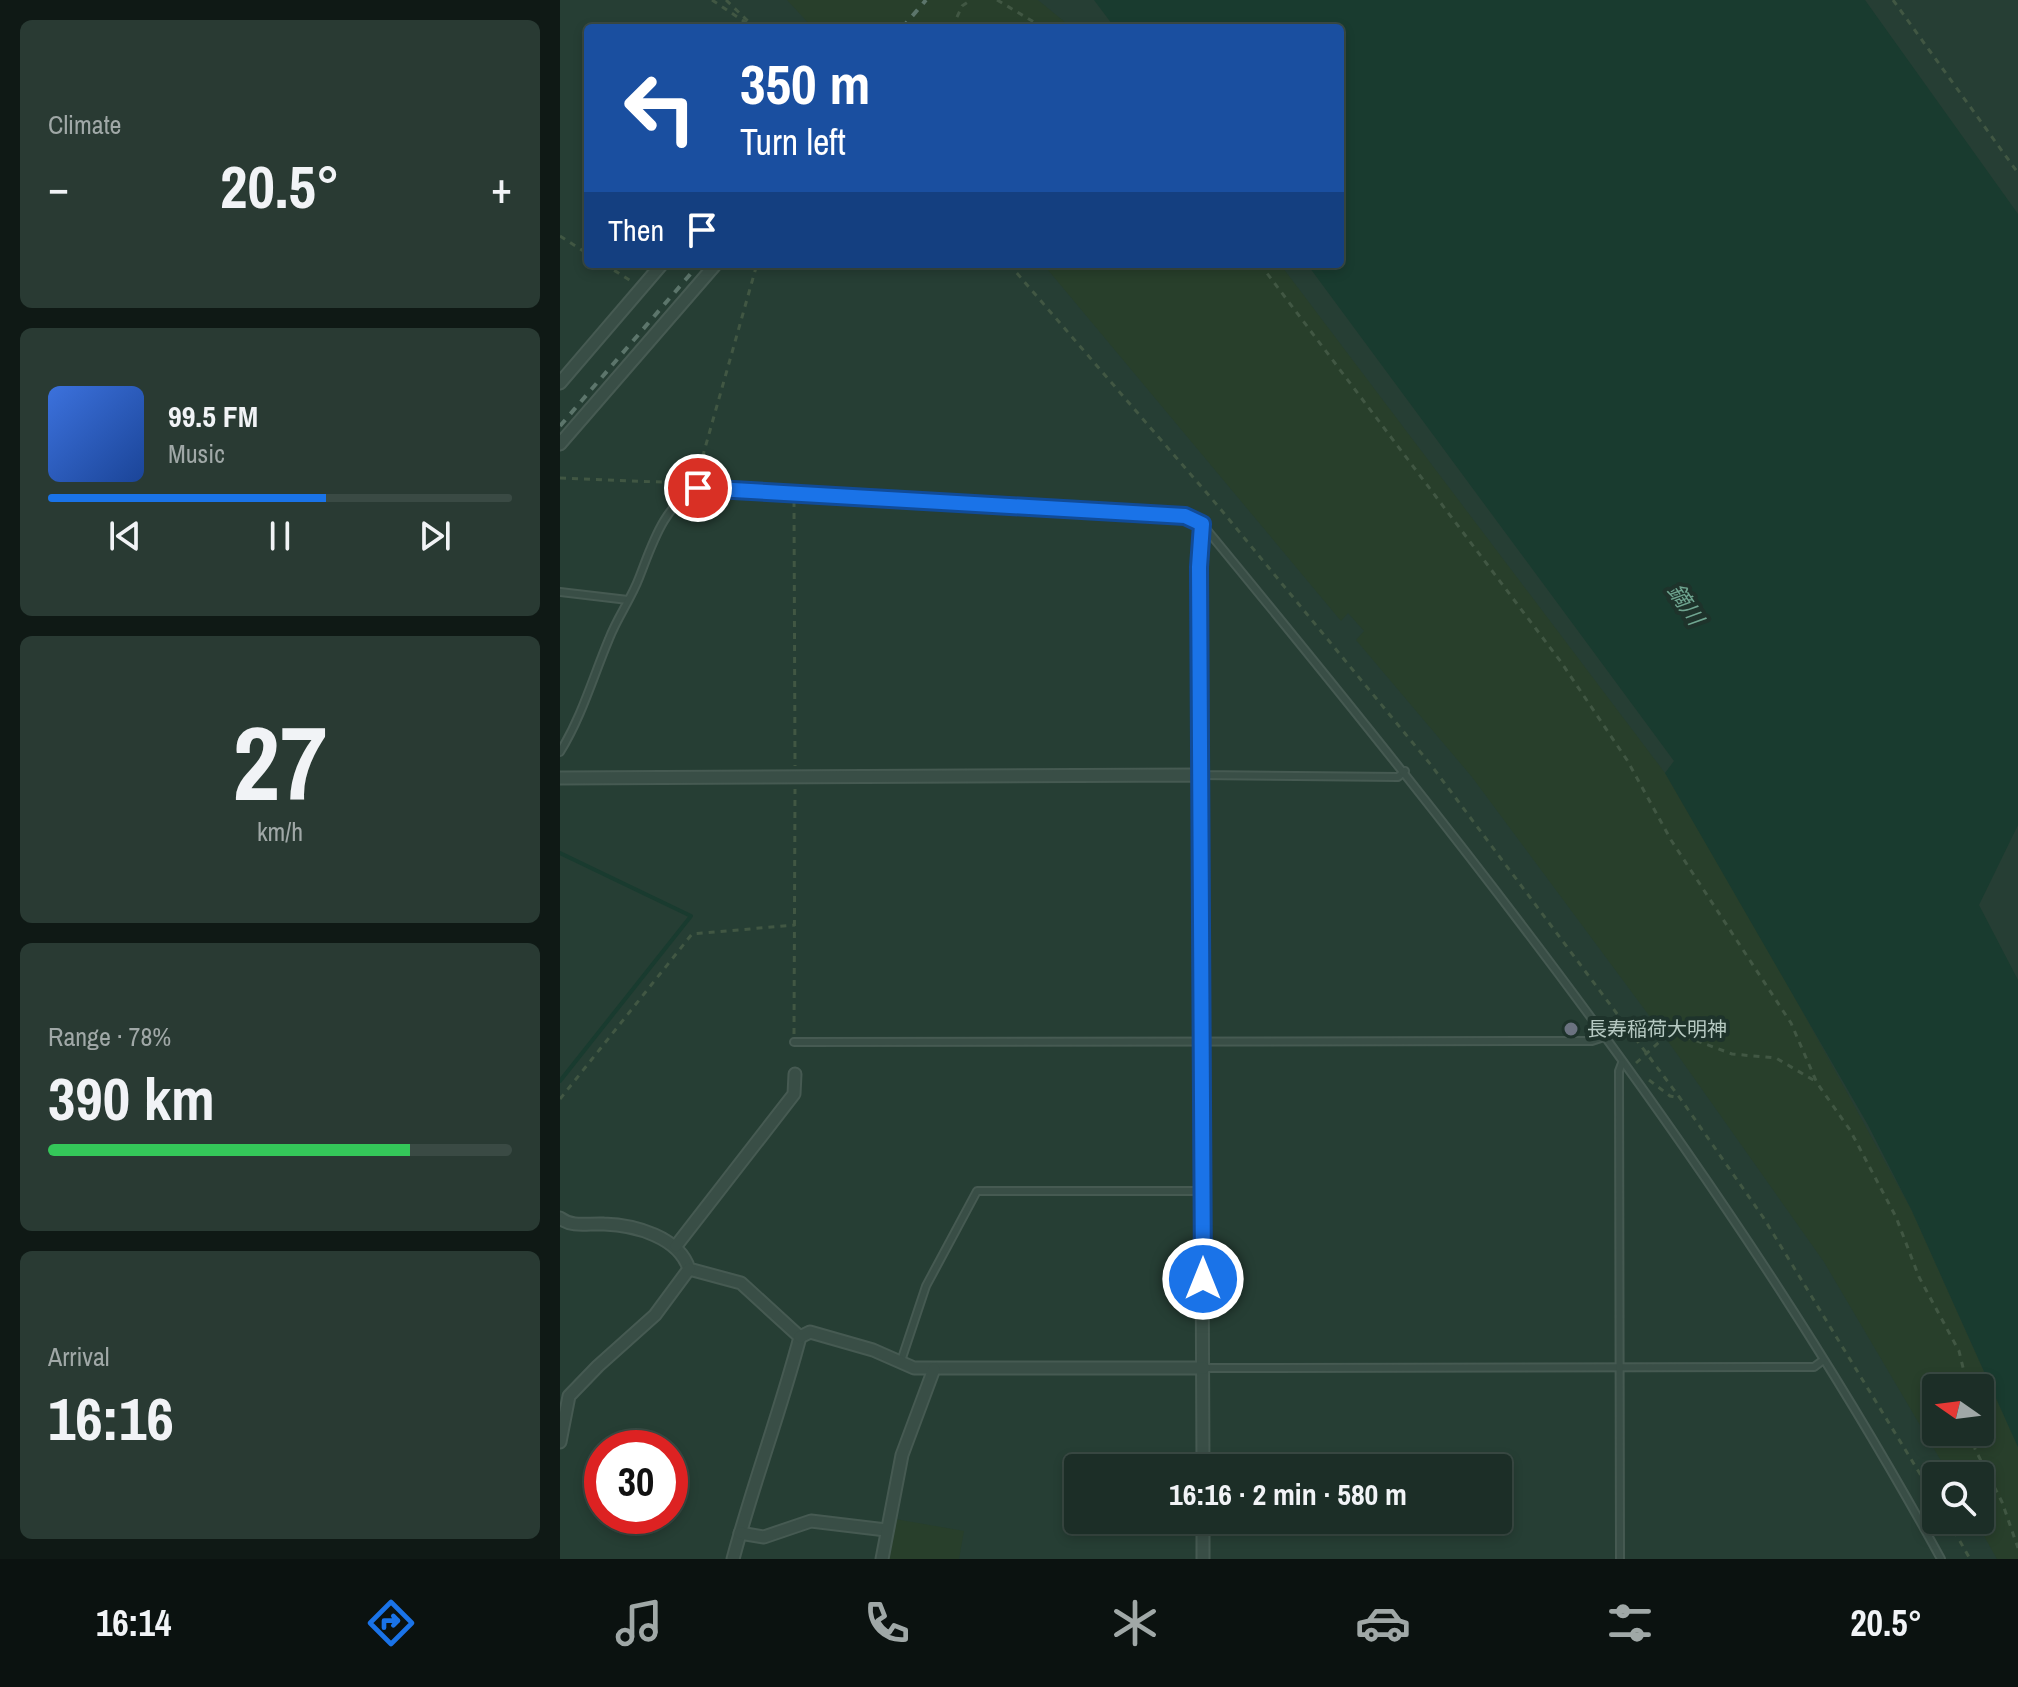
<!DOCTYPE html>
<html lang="en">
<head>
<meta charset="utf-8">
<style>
  :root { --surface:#1c2e27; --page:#293a33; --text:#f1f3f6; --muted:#a0a8a7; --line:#3a4a44; --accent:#1a73e8 }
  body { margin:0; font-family:"Archivo Narrow","Noto Sans JP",sans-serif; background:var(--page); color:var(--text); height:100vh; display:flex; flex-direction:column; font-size:30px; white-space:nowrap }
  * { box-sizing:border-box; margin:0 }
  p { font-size:26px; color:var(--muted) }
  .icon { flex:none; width:44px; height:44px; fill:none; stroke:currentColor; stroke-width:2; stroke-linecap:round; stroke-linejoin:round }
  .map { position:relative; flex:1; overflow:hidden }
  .panel { display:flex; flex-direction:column; gap:20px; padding:20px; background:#0f1915; width:560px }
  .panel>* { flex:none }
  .banner { position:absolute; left:24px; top:24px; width:760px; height:244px; border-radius:8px; box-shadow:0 4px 12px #0003,0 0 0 2px var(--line); background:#1a4fa0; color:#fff; overflow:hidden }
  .needle { width:52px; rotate:284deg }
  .controls { position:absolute; left:1362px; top:1374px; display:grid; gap:16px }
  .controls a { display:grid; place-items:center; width:72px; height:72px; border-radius:8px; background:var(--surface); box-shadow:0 4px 12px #0003,0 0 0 2px var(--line); font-size:40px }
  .speed { position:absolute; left:24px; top:1430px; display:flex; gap:16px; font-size:40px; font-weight:700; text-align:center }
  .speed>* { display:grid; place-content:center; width:104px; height:104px; border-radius:50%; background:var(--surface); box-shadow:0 4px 12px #0003,0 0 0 2px var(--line); line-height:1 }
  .speed .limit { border:12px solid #d22; background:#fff; color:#111 }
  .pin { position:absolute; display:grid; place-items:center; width:68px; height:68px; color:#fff; margin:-34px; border:4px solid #fff; border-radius:50%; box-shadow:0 2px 8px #0007 }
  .me { position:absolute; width:88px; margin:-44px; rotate:0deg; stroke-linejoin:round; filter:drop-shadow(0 0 6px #0008) }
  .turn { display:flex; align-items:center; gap:28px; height:168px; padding:0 24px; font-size:36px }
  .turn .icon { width:104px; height:104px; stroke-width:2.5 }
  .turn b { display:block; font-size:56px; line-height:68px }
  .then { display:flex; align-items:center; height:76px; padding:0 24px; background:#0003; gap:16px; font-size:30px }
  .big { font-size:60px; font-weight:800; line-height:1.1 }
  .panel .tile { flex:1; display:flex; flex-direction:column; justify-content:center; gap:12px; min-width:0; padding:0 28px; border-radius:12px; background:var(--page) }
  .panel .dial { align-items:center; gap:0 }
  .dial b { font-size:104px; line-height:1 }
  .song { display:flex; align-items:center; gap:24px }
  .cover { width:96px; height:96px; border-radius:12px; background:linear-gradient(135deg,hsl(220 70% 55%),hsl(220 70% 35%)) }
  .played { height:8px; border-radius:4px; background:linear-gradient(90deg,var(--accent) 60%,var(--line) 60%) }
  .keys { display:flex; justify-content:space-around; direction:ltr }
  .heat { display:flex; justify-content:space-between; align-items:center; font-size:44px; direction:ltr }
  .charge { height:12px; border-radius:6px; background:linear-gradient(90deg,#34c759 78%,var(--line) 0) }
  .trip { position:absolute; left:504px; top:1454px; width:448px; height:80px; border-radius:8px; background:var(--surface); box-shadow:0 4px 12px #0003,0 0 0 2px var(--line); font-weight:800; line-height:80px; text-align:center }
  .menu { display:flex; height:128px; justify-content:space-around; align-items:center; background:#0b1210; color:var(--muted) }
  .menu .icon { width:56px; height:56px }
  .menu .active { color:var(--accent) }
  .menu b { font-size:36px; color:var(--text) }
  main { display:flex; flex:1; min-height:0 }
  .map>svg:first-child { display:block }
  .green { fill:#283f2b; fill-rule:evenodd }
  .water { fill:#193b2f }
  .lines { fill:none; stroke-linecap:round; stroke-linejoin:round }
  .stream { stroke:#193b2f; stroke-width:4 }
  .lane-casing { stroke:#465a52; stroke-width:10 }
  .street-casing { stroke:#465a52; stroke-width:15 }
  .path { stroke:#415743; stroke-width:3; stroke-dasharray:6 6; stroke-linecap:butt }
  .lane { stroke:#394e46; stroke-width:6 }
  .street { stroke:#394e46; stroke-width:11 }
  .rail { stroke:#5c756b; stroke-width:4; stroke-dasharray:8 8; stroke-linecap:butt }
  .route-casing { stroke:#114b97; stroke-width:20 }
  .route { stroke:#1a73e8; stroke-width:14 }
  .worship-dot { fill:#6b7280; stroke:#1e332b; stroke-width:3 }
  .labels { text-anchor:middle; stroke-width:8; stroke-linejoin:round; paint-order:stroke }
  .poi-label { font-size:20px; fill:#b6c9c2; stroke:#1e332b; text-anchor:start }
  .water-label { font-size:22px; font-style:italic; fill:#70a691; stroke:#1e332b }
</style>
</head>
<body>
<main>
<section class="panel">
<div class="tile"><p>Climate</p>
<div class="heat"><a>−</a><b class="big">20.5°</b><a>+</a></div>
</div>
<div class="tile">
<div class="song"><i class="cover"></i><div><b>99.5 FM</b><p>Music</p></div></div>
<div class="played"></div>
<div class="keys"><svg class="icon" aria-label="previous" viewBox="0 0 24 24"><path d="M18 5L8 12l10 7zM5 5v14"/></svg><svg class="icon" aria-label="pause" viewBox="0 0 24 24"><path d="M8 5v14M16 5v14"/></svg><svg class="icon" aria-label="next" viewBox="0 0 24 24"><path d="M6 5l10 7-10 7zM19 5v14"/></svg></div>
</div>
<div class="tile dial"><b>27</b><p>km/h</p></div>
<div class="tile"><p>Range · 78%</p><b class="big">390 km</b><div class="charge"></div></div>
<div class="tile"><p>Arrival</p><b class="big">16:16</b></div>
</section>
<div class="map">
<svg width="1458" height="1559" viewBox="0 0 1458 1559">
  <rect width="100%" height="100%" fill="#263e34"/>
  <g class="green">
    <path d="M 227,0 L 478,0 L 512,28 L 253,28 Z"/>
    <path d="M 483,264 L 720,264 L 1105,773 L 1200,934 L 1352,1211 L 1458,1447 L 1458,1559 L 1437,1559 L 1415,1520 L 1420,1520 L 1420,1476 L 1390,1476 L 1264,1262 L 1105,1037 L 912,777 L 796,640 L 804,631 L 788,613 L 781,621 ZM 1376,1388 L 1420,1388 L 1420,1432 L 1376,1432 Z"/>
    <path d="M 335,1519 L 404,1531 L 399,1559 L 328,1559 Z"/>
  </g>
  <path class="water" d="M 534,0 L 1305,0 L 1458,214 L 1458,825 L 1419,905 L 1458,980 L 1458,1447 L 1352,1211 L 1308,1125 L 1105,773 L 1114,761 L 747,264 L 780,264 L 780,28 L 555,28 Z"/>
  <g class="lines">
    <path class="stream" d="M 0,853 L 131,916 L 0,1081"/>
    <defs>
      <g id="lane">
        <path d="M 642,524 L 639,537 L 640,775 L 838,777 L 845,771"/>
        <path d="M 0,592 L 68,600"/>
        <path d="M 0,752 C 22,716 33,677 49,639 C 57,618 71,599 79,578 C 92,545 104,504 138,488 L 625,516 L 642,524 C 911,851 1177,1186 1381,1559"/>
        <path d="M 234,1042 L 1032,1041 L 1044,1037"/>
        <path d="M 341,1361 L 366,1286 L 417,1191 L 643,1191"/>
        <path d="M 644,1368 L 1254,1367 L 1262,1361"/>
        <path d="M 1060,1559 L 1059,1071 L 1062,1063"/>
      </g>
      <g id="street">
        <path d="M 0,383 L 102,264"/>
        <path d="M 0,444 L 156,264"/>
        <path d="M 0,778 L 640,775 L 643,1468"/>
        <path d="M 0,1218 C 13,1228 28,1223 44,1224 C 75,1225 119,1237 129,1269 L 181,1283 L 240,1337 C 220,1413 193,1484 173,1559"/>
        <path d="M 116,1246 L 234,1094 L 235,1074"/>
        <path d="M 240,1337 L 250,1332 L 313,1350 L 354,1368 L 644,1368"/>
        <path d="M 0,1442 L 9,1396 L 38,1366 L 95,1315 L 129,1269"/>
        <path d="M 180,1533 L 204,1537 L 251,1521 L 326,1530"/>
        <path d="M 322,1559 L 342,1455 L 374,1369"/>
        <path d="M 643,1559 L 643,1520"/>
      </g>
    </defs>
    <use href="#lane" class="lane-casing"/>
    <use href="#street" class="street-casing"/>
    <g class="path">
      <path d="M 152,0 L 194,28"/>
      <path d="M 166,0 L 192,25"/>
      <path d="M 437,0 L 484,28"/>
      <path d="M 1333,0 L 1458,173"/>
      <path d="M 392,28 L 402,6 L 411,0"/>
      <path d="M 0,236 L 28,254"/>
      <path d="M 44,264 L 71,281"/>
      <path d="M 449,264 L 658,506 L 871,765 L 1120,1098 L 1203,1217 L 1376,1500"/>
      <path d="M 700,264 L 1001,662 L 1067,760 L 1111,840 L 1231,1023 L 1257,1083 L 1290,1130 L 1336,1217 L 1359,1277 L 1399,1351 L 1408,1388"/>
      <path d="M 0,478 L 124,483"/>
      <path d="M 136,480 L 197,264"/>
      <path d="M 234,501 L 235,766"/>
      <path d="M 234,1034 L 235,789"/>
      <path d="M 1076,1063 L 1105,1037 L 1116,1033 L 1172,1054 L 1216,1058 L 1255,1081"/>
      <path d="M 1089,1080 L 1110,1096 L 1120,1098"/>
      <path d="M 0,1099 L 132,934 L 235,925"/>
      <path d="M 1412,1432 L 1415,1449 L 1442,1502 L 1458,1548"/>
      <path d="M 1388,1520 L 1410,1559"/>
    </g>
    <use href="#lane" class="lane"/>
    <use href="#street" class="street"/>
    <g class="rail">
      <path d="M 342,28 L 366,0"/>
      <path d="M 0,426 L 139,264"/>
    </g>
  </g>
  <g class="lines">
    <defs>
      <path id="route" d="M 138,488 L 625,516 L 642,524 L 639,567 L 643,1279"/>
    </defs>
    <use href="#route" class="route-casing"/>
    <use href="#route" class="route"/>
  </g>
  <circle class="worship-dot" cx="1011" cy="1029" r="8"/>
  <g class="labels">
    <g class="poi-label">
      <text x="1027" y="1036">長寿稲荷大明神</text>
    </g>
    <g class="water-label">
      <text transform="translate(1126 604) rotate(56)" y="8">鏑川</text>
    </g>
  </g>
</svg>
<div class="controls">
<a><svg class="needle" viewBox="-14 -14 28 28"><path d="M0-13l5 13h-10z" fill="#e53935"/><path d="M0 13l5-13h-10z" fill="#a0a8a7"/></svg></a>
<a><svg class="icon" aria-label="search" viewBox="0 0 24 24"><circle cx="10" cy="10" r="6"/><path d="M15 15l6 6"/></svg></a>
</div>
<div class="speed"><div class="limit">30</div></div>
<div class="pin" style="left:138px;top:488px;background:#d93025"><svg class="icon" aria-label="arrive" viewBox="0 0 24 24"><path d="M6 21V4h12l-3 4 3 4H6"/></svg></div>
<svg class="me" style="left:643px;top:1279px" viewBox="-20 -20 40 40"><circle r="17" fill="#1a73e8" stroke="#fff" stroke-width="3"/><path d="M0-11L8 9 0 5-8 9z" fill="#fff"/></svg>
<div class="trip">16:16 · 2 min · 580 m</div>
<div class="banner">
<div class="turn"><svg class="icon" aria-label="left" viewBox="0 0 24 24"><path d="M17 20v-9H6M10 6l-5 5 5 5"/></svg><div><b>350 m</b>Turn left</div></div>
<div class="then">Then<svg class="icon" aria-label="arrive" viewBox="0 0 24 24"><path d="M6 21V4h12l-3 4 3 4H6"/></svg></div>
</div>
</div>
</main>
<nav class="menu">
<b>16:14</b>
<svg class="icon active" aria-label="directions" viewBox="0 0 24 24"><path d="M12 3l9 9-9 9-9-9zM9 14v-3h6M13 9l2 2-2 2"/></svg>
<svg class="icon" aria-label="music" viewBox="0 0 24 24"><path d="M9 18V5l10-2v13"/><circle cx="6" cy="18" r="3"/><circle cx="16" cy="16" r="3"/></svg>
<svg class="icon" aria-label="phone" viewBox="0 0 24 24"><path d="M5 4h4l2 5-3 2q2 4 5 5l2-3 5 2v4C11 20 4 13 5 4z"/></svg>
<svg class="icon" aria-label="climate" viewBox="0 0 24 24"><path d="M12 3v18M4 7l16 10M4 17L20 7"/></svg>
<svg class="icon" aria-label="car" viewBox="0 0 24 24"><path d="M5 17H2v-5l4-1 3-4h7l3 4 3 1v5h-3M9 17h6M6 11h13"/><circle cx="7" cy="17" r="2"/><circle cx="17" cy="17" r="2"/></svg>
<svg class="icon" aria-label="filters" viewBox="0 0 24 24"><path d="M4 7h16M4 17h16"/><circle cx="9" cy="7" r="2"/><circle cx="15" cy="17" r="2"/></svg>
<b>20.5°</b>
</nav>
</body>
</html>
